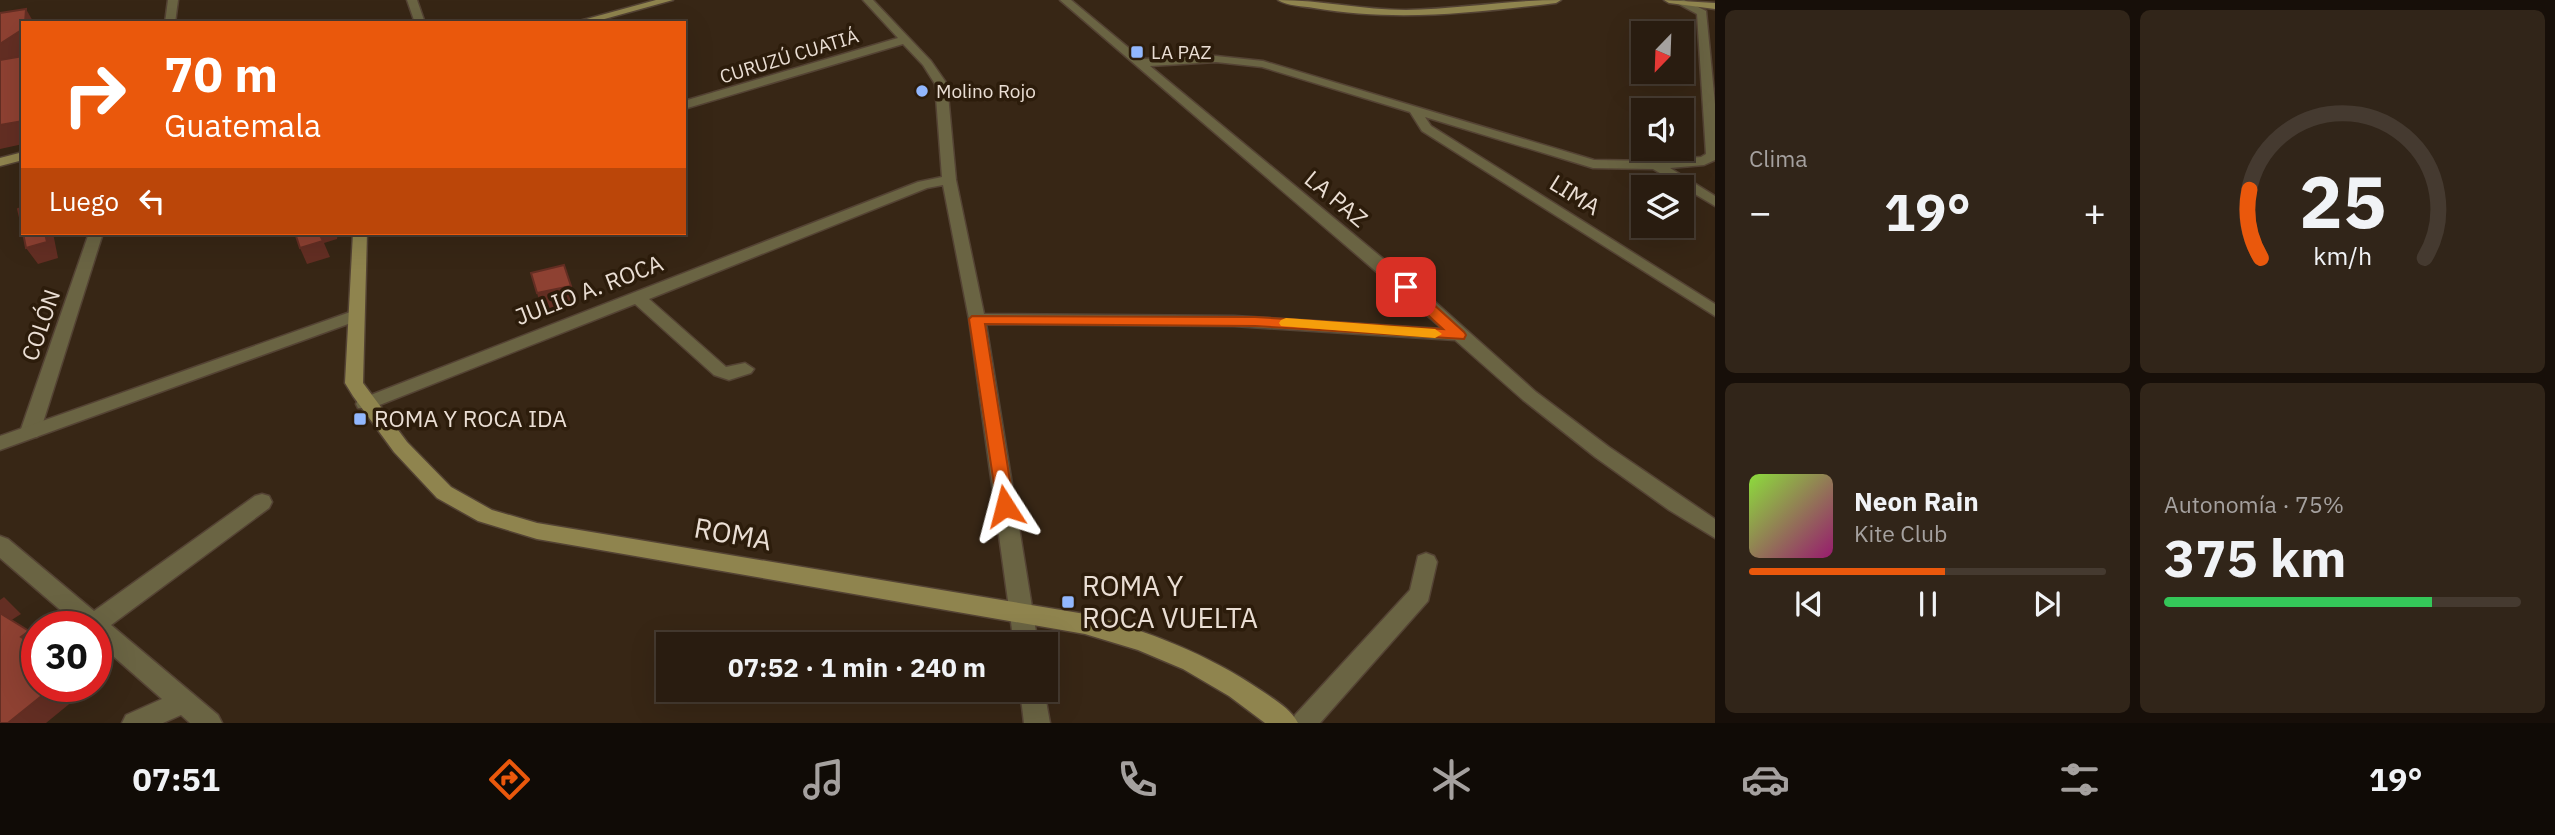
<!DOCTYPE html>
<html lang="es">
<head>
<meta charset="utf-8">
<style>
  :root { --surface:#291c10; --page:#312519; --text:#f1f3f6; --muted:#a5a19f; --line:#453a30; --accent:#ea580c }
  body { margin:0; font-family:"IBM Plex Sans",sans-serif; background:var(--page); color:var(--text); height:100vh; display:flex; flex-direction:column; font-size:26px; white-space:nowrap }
  * { box-sizing:border-box; margin:0 }
  p { font-size:23px; color:var(--muted) }
  .icon { flex:none; width:38px; height:38px; fill:none; stroke:currentColor; stroke-width:2; stroke-linecap:round; stroke-linejoin:round }
  .map { position:relative; flex:1; overflow:hidden }
  .side { display:flex; flex-direction:column; gap:10px; padding:10px; background:#170f09; width:840px }
  .side>* { flex:none }
  .hud { position:absolute; left:21px; top:21px; width:665px; height:214px; border-radius:0px; box-shadow:0 7px 28px #0002,0 0 0 2px var(--line); background:#ea580c; color:#fff; overflow:hidden }
  .needle { width:46px; rotate:203deg }
  .tools { position:absolute; left:1631px; top:21px; display:grid; gap:14px }
  .tools a { display:grid; place-items:center; width:63px; height:63px; border-radius:0px; background:var(--surface); box-shadow:0 7px 28px #0002,0 0 0 2px var(--line); font-size:35px }
  .speed { position:absolute; left:21px; top:611px; display:flex; gap:14px; font-size:35px; font-weight:700; text-align:center }
  .speed>* { display:grid; place-content:center; width:91px; height:91px; border-radius:50%; background:var(--surface); box-shadow:0 7px 28px #0002,0 0 0 2px var(--line); line-height:1 }
  .speed .limit { border:10px solid #d22; background:#fff; color:#111 }
  .pin { position:absolute; display:grid; place-items:center; width:60px; height:60px; color:#fff; margin:-30px; border-radius:14px; box-shadow:0 4px 10px #0006 }
  .me { position:absolute; width:77px; margin:-38px; rotate:351deg; stroke-linejoin:round; filter:drop-shadow(0 0 5px #0008) }
  .turn { display:flex; align-items:center; gap:24px; height:147px; padding:0 28px; font-size:32px }
  .turn .icon { width:91px; height:91px; stroke-width:2.5 }
  .turn b { display:block; font-size:49px; line-height:60px }
  .then { display:flex; align-items:center; height:66px; padding:0 28px; background:#0003; gap:14px; font-size:26px }
  .big { font-size:52px; font-weight:700; line-height:1.1 }
  .side .tile { flex:1; display:flex; flex-direction:column; justify-content:center; gap:10px; min-width:0; padding:0 24px; border-radius:10px; background:var(--page) }
  .side .dial { align-items:center; gap:0 }
  .dial svg { height:182px; overflow:visible; fill:none; stroke:var(--line); stroke-width:7; stroke-linecap:round; text-anchor:middle }
  .dial text { fill:var(--text); stroke:none }
  .song { display:flex; align-items:center; gap:21px }
  .cover { width:84px; height:84px; border-radius:10px; background:linear-gradient(135deg,hsl(90 70% 55%),hsl(320 70% 35%)) }
  .played { height:7px; border-radius:4px; background:linear-gradient(90deg,var(--accent) 55%,var(--line) 55%) }
  .keys { display:flex; justify-content:space-around; direction:ltr }
  .heat { display:flex; justify-content:space-between; align-items:center; font-size:38px; direction:ltr }
  .charge { height:10px; border-radius:5px; background:linear-gradient(90deg,#34c759 75%,var(--line) 0) }
  .side .tiles { flex:1; display:grid; gap:10px; grid-template-columns:repeat(2,1fr) }
  .trip { position:absolute; left:656px; top:632px; width:402px; height:70px; border-radius:0px; background:var(--surface); box-shadow:0 7px 28px #0002,0 0 0 2px var(--line); font-weight:700; line-height:70px; text-align:center }
  .tabs { display:flex; height:112px; justify-content:space-around; align-items:center; background:#100b06; color:var(--muted) }
  .tabs .icon { width:49px; height:49px }
  .tabs .on { color:var(--accent) }
  .tabs b { font-size:32px; color:var(--text) }
  main { display:flex; flex:1; min-height:0 }
  .map>svg:first-child { display:block }
  .lines { fill:none; stroke-linecap:round; stroke-linejoin:round }
  .minor-casing { stroke:#544334; stroke-width:3 }
  .tertiary-casing { stroke:#544334; stroke-width:3 }
  .secondary-casing { stroke:#544334; stroke-width:3 }
  .minor { fill:#6a6443; fill-rule:evenodd }
  .tertiary { fill:#6a6443; fill-rule:evenodd }
  .secondary { fill:#8f844e; fill-rule:evenodd }
  .shaded-wall { fill:#632e23 }
  .building { fill:#8e4132; stroke:#632e23; stroke-width:2 }
  .route { fill:#ea580c; stroke:#983908; stroke-width:2 }
  .slow { fill:#f59e0b }
  .poi-dot { fill:#92b7fd; stroke:#2c1c0b; stroke-width:2.5 }
  .labels { text-anchor:middle; stroke-width:7; stroke-linejoin:round; paint-order:stroke }
  .far-poi-label { font-size:19px; fill:#eaded4; stroke:#2c1c0b; text-anchor:start }
  .far-street-label { font-size:19px; fill:#eaded4; stroke:#2c1c0b }
  .street-label { font-size:23px; fill:#eaded4; stroke:#2c1c0b }
  .poi-label { font-size:23px; fill:#eaded4; stroke:#2c1c0b; text-anchor:start }
  .near-street-label { font-size:28px; fill:#eaded4; stroke:#2c1c0b }
  .near-poi-label { font-size:28px; fill:#eaded4; stroke:#2c1c0b; text-anchor:start }
</style>
</head>
<body>
<main>
<div class="map">
<svg width="1715" height="723" viewBox="0 0 1715 723">
  <rect width="100%" height="100%" fill="#372615"/>
  <g class="lines">
    <defs>
      <g id="minor">
        <path d="M 168,0 L 178,0 L 175,23 L 165,23 Z"/>
        <path d="M 407,0 L 417,0 L 425,23 L 415,23 Z"/>
        <path d="M 863,0 L 873,0 L 931,61 L 947,84 L 956,180 L 984,314 L 1234,316 L 1443,329 L 1060,0 L 1071,0 L 1142,59 L 1216,56 L 1263,61 L 1594,160 L 1656,161 L 1701,157 L 1706,154 L 1697,14 L 1673,1 L 1684,0 L 1706,11 L 1715,104 L 1715,160 L 1704,165 L 1670,168 L 1715,196 L 1715,206 L 1653,169 L 1593,168 L 1425,117 L 1431,126 L 1715,304 L 1715,316 L 1422,131 L 1410,112 L 1262,67 L 1216,62 L 1150,66 L 1433,300 L 1536,392 L 1609,447 L 1715,519 L 1715,538 L 1669,510 L 1595,457 L 1523,400 L 1455,340 L 1234,326 L 986,324 L 1038,644 L 1014,644 L 969,319 L 943,185 L 927,188 L 649,299 L 726,367 L 745,363 L 754,369 L 751,373 L 729,380 L 714,375 L 635,304 L 372,408 L 358,408 L 356,404 L 358,400 L 918,182 L 942,177 L 935,84 L 923,65 L 903,44 L 684,109 L 684,101 L 898,38 Z"/>
        <path d="M 89,233 L 103,233 L 40,432 L 37,437 L 23,437 L 20,432 Z"/>
        <path d="M 262,494 L 269,496 L 272,502 L 269,508 L 111,625 L 218,715 L 222,723 L 190,723 L 181,715 L 163,723 L 122,723 L 126,715 L 162,699 L 96,641 L 96,626 L 79,626 L 0,558 L 0,536 L 8,539 L 94,611 L 255,496 Z"/>
        <path d="M 1426,553 L 1434,556 L 1437,562 L 1428,601 L 1320,723 L 1291,723 L 1295,715 L 1410,590 L 1418,556 Z"/>
        <path d="M 1020,690 L 1044,690 L 1050,723 L 1024,723 Z"/>
      </g>
      <path id="tertiary" d="M 356,310 L 364,315 L 362,319 L 0,450 L 0,436 Z"/>
      <g id="secondary">
        <path d="M 656,0 L 673,0 L 590,23 L 572,23 Z"/>
        <path d="M 1278,0 C 1321,0 1363,10 1406,10 C 1458,9 1509,0 1561,0 L 1556,3 C 1475,13 1395,22 1314,8 C 1303,6 1287,6 1278,0 Z"/>
        <path d="M 1664,0 L 1715,3 L 1715,9 L 1669,3 Z"/>
        <path d="M 23,152 L 23,160 L 0,166 L 0,158 Z"/>
        <path d="M 353,233 L 367,233 L 363,383 L 407,442 L 451,487 L 492,510 L 537,523 L 1085,614 C 1148,631 1208,654 1262,691 C 1275,700 1291,709 1298,723 L 1265,723 L 1229,696 L 1183,669 L 1138,650 L 1085,634 L 537,539 L 478,521 L 437,498 L 394,452 L 353,396 L 345,383 Z"/>
      </g>
    </defs>
    <use href="#minor" class="minor-casing"/>
    <use href="#tertiary" class="tertiary-casing"/>
    <use href="#secondary" class="secondary-casing"/>
    <use href="#minor" class="minor"/>
    <use href="#tertiary" class="tertiary"/>
    <use href="#secondary" class="secondary"/>
  </g>
  <g class="shaded-wall">
    <path d="M 26,9 L 34,23 L 25,23 Z"/>
    <path d="M 23,29 L 23,55 L 0,71 L 0,44 Z"/>
    <path d="M 23,121 L 23,144 L 0,149 L 0,125 Z"/>
    <path d="M 45,233 L 53,233 L 58,258 L 38,264 L 26,248 Z"/>
    <path d="M 319,233 L 338,233 L 337,239 L 324,243 L 330,257 L 307,264 L 300,248 Z"/>
    <path d="M 571,286 L 575,302 L 542,310 L 537,293 Z"/>
    <path d="M 4,597 L 21,614 L 7,623 L 0,616 L 0,600 Z"/>
    <path d="M 29,631 L 37,639 L 37,652 L 21,637 Z"/>
    <path d="M 54,686 L 90,687 L 46,723 L 8,723 Z"/>
  </g>
  <g class="building">
    <path d="M 26,9 L 25,23 L 23,23 L 23,29 L 0,44 L 0,13 Z"/>
    <path d="M 23,56 L 23,121 L 0,125 L 0,60 Z"/>
    <path d="M 23,207 L 23,230 L 18,209 Z"/>
    <path d="M 23,233 L 45,233 L 47,242 L 26,248 Z"/>
    <path d="M 295,233 L 319,233 L 323,241 L 300,248 Z"/>
    <path d="M 564,265 L 571,286 L 537,293 L 531,273 Z"/>
    <path d="M 0,613 L 29,631 L 21,637 L 37,647 L 37,686 L 54,686 L 8,723 L 0,723 Z"/>
  </g>
  <path class="route" d="M 1406,283 L 1411,284 L 1464,332 L 1466,335 L 1464,339 L 1255,326 L 985,324 L 1014,506 L 1012,511 L 1005,514 L 998,511 L 969,319 L 972,316 L 1255,317 L 1443,329 L 1401,290 L 1399,287 Z"/>
  <path class="slow" d="M 1286,318 L 1435,329 L 1442,334 L 1435,338 L 1281,326 L 1279,323 L 1281,320 Z"/>
  <g class="poi-dot">
    <rect x="1130" y="45" width="14" height="14" rx="3.5"/>
    <circle cx="922" cy="91" r="7"/>
    <rect x="353" y="412" width="14" height="14" rx="3.5"/>
    <rect x="1061" y="595" width="14" height="14" rx="3.5"/>
  </g>
  <g class="labels">
    <g class="far-poi-label">
      <text x="1151" y="59">LA PAZ</text>
      <text x="936" y="98">Molino Rojo</text>
    </g>
    <g class="far-street-label">
      <text transform="translate(789 56) rotate(-17)" y="7">CURUZÚ CUATIÁ</text>
    </g>
    <g class="street-label">
      <text transform="translate(1575 195) rotate(32)" y="8">LIMA</text>
      <text transform="translate(1336 199) rotate(40)" y="8">LA PAZ</text>
      <text transform="translate(589 290) rotate(-21)" y="8">JULIO A. ROCA</text>
      <text transform="translate(41 325) rotate(-71)" y="8">COLÓN</text>
    </g>
    <g class="poi-label">
      <text x="374" y="427">ROMA Y ROCA IDA</text>
    </g>
    <g class="near-street-label">
      <text transform="translate(733 534) rotate(10)" y="10">ROMA</text>
    </g>
    <g class="near-poi-label">
      <text x="1082" y="596">ROMA Y<tspan x="1082" dy="32">ROCA VUELTA</tspan></text>
    </g>
  </g>
</svg>
<div class="tools">
<a><svg class="needle" viewBox="-14 -14 28 28"><path d="M0-13l5 13h-10z" fill="#e53935"/><path d="M0 13l5-13h-10z" fill="#a5a19f"/></svg></a>
<a><svg class="icon" aria-label="sound" viewBox="0 0 24 24"><path d="M4 9h4l5-4v14l-5-4H4zM17 9q2 3 0 6"/></svg></a>
<a><svg class="icon" aria-label="layers" viewBox="0 0 24 24"><path d="M12 4l9 5-9 5-9-5zM3 14l9 5 9-5"/></svg></a>
</div>
<div class="speed"><div class="limit">30</div></div>
<div class="pin" style="left:1406px;top:287px;background:#d93025"><svg class="icon" aria-label="arrive" viewBox="0 0 24 24"><path d="M6 21V4h12l-3 4 3 4H6"/></svg></div>
<svg class="me" style="left:1005px;top:506px" viewBox="-20 -20 40 40"><path d="M0-17L14 15 0 8-14 15z" fill="#ea580c" stroke="#fff" stroke-width="4"/></svg>
<div class="trip">07:52 · 1 min · 240 m</div>
<div class="hud">
<div class="turn"><svg class="icon" aria-label="right" viewBox="0 0 24 24"><path d="M7 20v-9h11M14 6l5 5-5 5"/></svg><div><b>70 m</b>Guatemala</div></div>
<div class="then">Luego<svg class="icon" aria-label="left" viewBox="0 0 24 24"><path d="M17 20v-9H6M10 6l-5 5 5 5"/></svg></div>
</div>
</div>
<section class="side">
<div class="tiles">
<div class="tile"><p>Clima</p>
<div class="heat"><a>−</a><b class="big">19°</b><a>+</a></div>
</div>
<div class="tile dial"><svg viewBox="0 0 100 80">
<path d="M14 69A42 42 0 1 1 86 69"/>
<path d="M14 69A42 42 0 0 1 9 39" stroke="#ea580c"/>
<text x="50" y="56" font-size="32" font-weight="700">25</text>
<text x="50" y="72" font-size="11">km/h</text>
</svg></div>
<div class="tile">
<div class="song"><i class="cover"></i><div><b>Neon Rain</b><p>Kite Club</p></div></div>
<div class="played"></div>
<div class="keys"><svg class="icon" aria-label="previous" viewBox="0 0 24 24"><path d="M18 5L8 12l10 7zM5 5v14"/></svg><svg class="icon" aria-label="pause" viewBox="0 0 24 24"><path d="M8 5v14M16 5v14"/></svg><svg class="icon" aria-label="next" viewBox="0 0 24 24"><path d="M6 5l10 7-10 7zM19 5v14"/></svg></div>
</div>
<div class="tile"><p>Autonomía · 75%</p><b class="big">375 km</b><div class="charge"></div></div>
</div>
</section>
</main>
<nav class="tabs">
<b>07:51</b>
<svg class="icon on" aria-label="directions" viewBox="0 0 24 24"><path d="M12 3l9 9-9 9-9-9zM9 14v-3h6M13 9l2 2-2 2"/></svg>
<svg class="icon" aria-label="music" viewBox="0 0 24 24"><path d="M9 18V5l10-2v13"/><circle cx="6" cy="18" r="3"/><circle cx="16" cy="16" r="3"/></svg>
<svg class="icon" aria-label="phone" viewBox="0 0 24 24"><path d="M5 4h4l2 5-3 2q2 4 5 5l2-3 5 2v4C11 20 4 13 5 4z"/></svg>
<svg class="icon" aria-label="climate" viewBox="0 0 24 24"><path d="M12 3v18M4 7l16 10M4 17L20 7"/></svg>
<svg class="icon" aria-label="car" viewBox="0 0 24 24"><path d="M5 17H2v-5l4-1 3-4h7l3 4 3 1v5h-3M9 17h6M6 11h13"/><circle cx="7" cy="17" r="2"/><circle cx="17" cy="17" r="2"/></svg>
<svg class="icon" aria-label="filters" viewBox="0 0 24 24"><path d="M4 7h16M4 17h16"/><circle cx="9" cy="7" r="2"/><circle cx="15" cy="17" r="2"/></svg>
<b>19°</b>
</nav>
</body>
</html>
